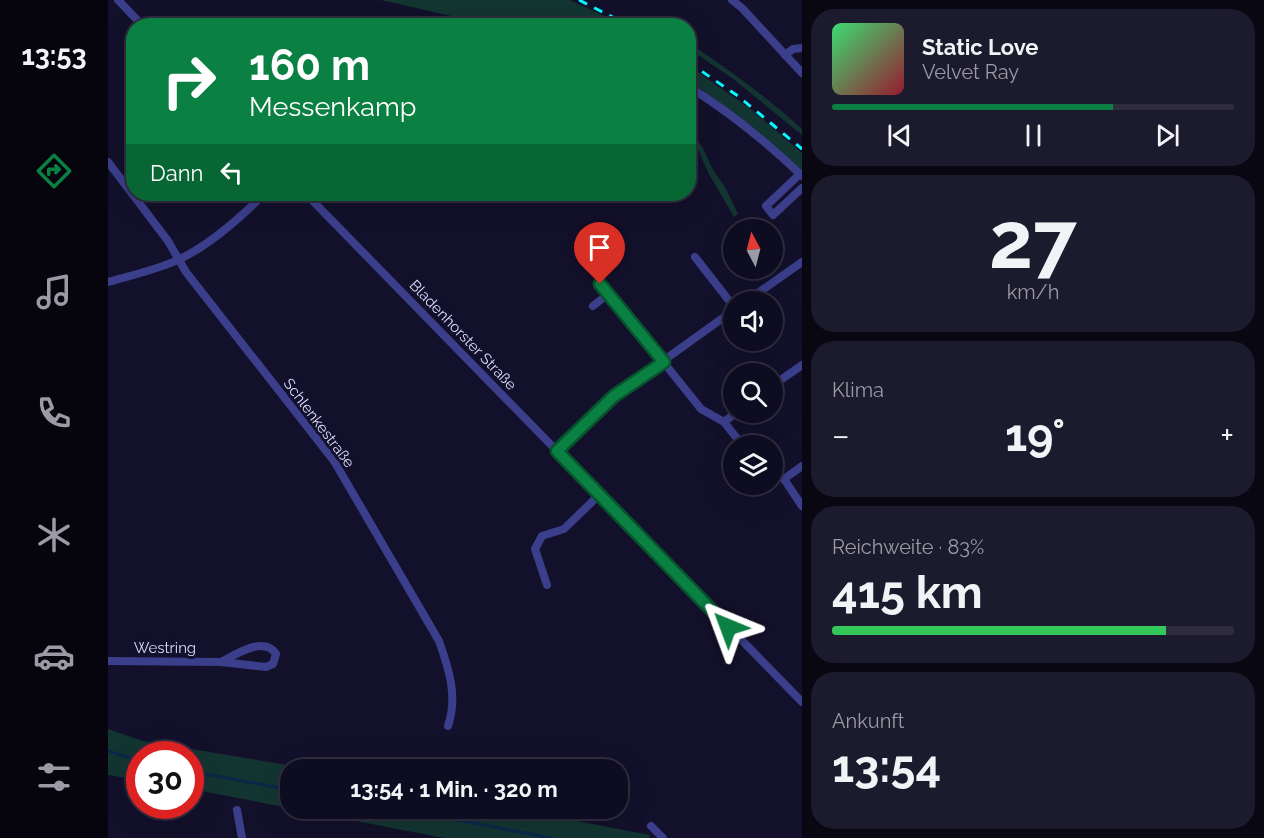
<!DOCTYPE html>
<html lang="de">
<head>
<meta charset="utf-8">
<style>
  :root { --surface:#0e0c20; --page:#1c1a2d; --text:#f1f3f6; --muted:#9b9ba5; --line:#2e2c3e; --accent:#0b8043 }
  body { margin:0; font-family:Raleway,sans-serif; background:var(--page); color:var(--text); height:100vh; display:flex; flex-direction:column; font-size:22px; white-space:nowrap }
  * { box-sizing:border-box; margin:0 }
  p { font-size:20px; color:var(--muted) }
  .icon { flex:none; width:33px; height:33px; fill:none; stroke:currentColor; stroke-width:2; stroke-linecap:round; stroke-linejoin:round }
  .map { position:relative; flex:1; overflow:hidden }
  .panel { display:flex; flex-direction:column; gap:9px; padding:9px; background:#080712; width:462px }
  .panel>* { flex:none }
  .hud { position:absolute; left:18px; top:18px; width:570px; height:183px; border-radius:24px; box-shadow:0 6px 24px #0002,0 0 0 2px var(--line); background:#0b8043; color:#fff; overflow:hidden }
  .needle { width:39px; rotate:353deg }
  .controls { position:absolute; left:615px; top:219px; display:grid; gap:12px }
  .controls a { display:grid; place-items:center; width:60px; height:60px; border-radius:50%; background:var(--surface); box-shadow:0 6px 24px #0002,0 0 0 2px var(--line); font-size:30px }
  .speed { position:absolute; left:18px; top:741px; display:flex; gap:12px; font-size:30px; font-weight:700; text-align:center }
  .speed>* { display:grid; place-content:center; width:78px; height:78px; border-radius:50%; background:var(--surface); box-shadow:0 6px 24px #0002,0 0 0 2px var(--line); line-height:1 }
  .speed .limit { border:9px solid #d22; background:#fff; color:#111 }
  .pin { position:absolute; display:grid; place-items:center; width:51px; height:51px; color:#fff; margin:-62px -26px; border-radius:50% 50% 50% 0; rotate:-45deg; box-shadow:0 0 6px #0007 }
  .pin .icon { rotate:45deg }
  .me { position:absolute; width:66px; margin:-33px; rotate:316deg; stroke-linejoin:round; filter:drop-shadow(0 0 4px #0008) }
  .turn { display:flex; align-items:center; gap:21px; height:126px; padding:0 24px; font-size:27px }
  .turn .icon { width:78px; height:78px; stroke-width:2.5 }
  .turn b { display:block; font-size:42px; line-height:51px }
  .then { display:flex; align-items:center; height:57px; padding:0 24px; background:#0003; gap:12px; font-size:22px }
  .big { font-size:45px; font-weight:700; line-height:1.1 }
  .panel .card { flex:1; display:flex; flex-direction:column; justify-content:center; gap:9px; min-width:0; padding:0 21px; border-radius:24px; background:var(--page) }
  .panel .dial { align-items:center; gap:0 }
  .dial b { font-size:78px; line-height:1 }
  .song { display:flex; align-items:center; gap:18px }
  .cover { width:72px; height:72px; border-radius:9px; background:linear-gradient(135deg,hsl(140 70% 55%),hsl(350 70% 35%)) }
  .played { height:6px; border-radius:3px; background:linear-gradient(90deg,var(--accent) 70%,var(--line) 70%) }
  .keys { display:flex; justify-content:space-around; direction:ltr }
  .heat { display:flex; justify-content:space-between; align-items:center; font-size:33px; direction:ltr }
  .charge { height:9px; border-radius:4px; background:linear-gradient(90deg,#34c759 83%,var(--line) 0) }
  .trip { position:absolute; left:172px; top:759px; width:348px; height:60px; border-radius:24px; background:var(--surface); box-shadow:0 6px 24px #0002,0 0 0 2px var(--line); font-weight:700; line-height:60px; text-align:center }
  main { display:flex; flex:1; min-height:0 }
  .menu { display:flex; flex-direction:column; width:108px; justify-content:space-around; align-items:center; background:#06050d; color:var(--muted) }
  .menu .icon { width:42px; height:42px }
  .menu .selected { color:var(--accent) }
  .menu b { font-size:27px; color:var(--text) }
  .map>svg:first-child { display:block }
  .green { fill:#133531 }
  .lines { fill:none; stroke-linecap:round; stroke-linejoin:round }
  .stream { stroke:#0a274a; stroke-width:3 }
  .minor { stroke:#3b3e8b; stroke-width:8 }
  .rail { stroke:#06faff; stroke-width:3; stroke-dasharray:9 8; stroke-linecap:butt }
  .route-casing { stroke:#07532c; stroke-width:15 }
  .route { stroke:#0b8043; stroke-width:10 }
  .labels { text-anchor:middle; stroke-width:6; stroke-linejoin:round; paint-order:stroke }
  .street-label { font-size:15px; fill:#dcdaff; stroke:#13102b }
</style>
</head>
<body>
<main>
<nav class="menu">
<b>13:53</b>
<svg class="icon selected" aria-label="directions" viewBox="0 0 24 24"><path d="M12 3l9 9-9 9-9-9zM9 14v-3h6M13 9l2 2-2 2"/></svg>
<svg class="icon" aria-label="music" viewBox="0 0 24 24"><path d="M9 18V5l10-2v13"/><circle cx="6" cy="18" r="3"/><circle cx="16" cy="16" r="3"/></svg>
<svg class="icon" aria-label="phone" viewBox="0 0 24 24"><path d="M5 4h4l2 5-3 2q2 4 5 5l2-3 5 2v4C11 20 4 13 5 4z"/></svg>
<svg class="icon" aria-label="climate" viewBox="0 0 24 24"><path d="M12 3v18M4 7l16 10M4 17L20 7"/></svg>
<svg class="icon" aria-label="car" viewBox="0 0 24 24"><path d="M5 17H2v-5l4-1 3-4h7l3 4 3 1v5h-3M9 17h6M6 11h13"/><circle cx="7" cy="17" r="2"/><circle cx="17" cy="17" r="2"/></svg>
<svg class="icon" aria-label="filters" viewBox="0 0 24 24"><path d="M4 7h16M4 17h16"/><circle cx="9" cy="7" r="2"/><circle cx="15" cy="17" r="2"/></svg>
</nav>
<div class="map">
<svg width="694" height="838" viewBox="0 0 694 838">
  <rect width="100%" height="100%" fill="#13102b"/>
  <g class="green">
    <path d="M 273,0 L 462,0 L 515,25 L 366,25 L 352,18 Z"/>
    <path d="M 581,43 C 620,69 659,97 694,129 L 694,135 L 624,78 L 581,49 Z"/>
    <path d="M 580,65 L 644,110 L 694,153 L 694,171 L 643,126 L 581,80 Z"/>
    <path d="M 580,127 L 596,150 L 605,170 L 617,187 L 630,214 L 626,217 L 601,174 Z"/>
    <path d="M 0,729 L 35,741 L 203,769 L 183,770 L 183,808 L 421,809 L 422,812 L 542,835 L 541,838 L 336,838 L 83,789 L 82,754 L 32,754 L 31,780 L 0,775 Z"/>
  </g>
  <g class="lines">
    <g class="stream">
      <path d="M 0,751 L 32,761"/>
      <path d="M 82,771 L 183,790"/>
      <path d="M 288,808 L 443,838"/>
    </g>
    <g class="minor">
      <path d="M 10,0 L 35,26"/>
      <path d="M 624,0 L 634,8 L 694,73"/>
      <path d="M 677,55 L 685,49 L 694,48"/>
      <path d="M 580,86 C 621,112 659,142 694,176"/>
      <path d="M 0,162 L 60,241 L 78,272 L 226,461 L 331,641 C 341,669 350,697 340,726"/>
      <path d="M 692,174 L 658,206 L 665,215 L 694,188"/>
      <path d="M 198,194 L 694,702"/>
      <path d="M 587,257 L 626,307"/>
      <path d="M 0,282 C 24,275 49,270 72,259 C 103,244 132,218 156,194"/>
      <path d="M 493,284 L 593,409 L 616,422 L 635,446"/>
      <path d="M 637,302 L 694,262"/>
      <path d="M 485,306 L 500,294"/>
      <path d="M 664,386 L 694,365"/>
      <path d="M 616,422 L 629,412"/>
      <path d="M 449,451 L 506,396 L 626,310"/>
      <path d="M 664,475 L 676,479 L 694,466"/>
      <path d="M 676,479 L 694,506"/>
      <path d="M 439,585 L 427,549 L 434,536 L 456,529 L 491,495"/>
      <path d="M 0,661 L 113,662 L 158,667 L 165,664 L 168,654 C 156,635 127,655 113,662"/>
      <path d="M 129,810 L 134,838"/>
      <path d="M 543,826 L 555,838"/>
    </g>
    <g class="rail">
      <path d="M 471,0 L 522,26"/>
      <path d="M 580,62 L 630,96 L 694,149"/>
    </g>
  </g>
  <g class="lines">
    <defs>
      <path id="route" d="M 492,284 L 556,362 L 506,396 L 449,451 L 620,627"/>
    </defs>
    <use href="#route" class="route-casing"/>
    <use href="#route" class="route"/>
  </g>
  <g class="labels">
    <g class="street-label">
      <text transform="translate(355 335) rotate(46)" y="5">Bladenhorster Straße</text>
      <text transform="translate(211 423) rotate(53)" y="5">Schlenkestraße</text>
      <text x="57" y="653">Westring</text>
    </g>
  </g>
</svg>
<div class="controls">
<a><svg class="needle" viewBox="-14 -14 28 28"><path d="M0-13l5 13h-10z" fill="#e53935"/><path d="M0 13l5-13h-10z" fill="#9b9ba5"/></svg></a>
<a><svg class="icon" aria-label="sound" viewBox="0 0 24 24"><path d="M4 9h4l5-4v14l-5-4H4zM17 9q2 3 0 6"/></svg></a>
<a><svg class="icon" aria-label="search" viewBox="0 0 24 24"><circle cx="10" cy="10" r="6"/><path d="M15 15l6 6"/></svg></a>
<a><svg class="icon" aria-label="layers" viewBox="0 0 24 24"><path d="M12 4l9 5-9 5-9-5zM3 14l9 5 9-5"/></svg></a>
</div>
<div class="speed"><div class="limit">30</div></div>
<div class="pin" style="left:492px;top:284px;background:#d93025"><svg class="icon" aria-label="arrive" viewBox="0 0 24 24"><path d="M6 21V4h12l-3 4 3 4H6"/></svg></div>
<svg class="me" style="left:620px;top:627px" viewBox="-20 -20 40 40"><path d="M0-17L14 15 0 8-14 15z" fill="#0b8043" stroke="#fff" stroke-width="4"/></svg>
<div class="trip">13:54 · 1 Min. · 320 m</div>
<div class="hud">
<div class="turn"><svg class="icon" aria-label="right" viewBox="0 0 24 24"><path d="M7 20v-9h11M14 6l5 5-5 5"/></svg><div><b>160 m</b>Messenkamp</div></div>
<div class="then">Dann<svg class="icon" aria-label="left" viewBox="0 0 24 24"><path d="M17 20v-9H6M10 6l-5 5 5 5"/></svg></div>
</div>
</div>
<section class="panel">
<div class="card">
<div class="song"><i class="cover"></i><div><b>Static Love</b><p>Velvet Ray</p></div></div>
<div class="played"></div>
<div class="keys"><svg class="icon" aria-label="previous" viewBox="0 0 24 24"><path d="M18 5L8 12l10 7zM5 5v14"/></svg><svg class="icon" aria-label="pause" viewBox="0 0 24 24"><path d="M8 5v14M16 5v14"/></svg><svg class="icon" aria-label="next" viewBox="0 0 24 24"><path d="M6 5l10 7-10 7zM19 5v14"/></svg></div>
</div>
<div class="card dial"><b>27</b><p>km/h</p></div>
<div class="card"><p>Klima</p>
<div class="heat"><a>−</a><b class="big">19°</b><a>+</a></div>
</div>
<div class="card"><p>Reichweite · 83%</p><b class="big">415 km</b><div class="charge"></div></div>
<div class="card"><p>Ankunft</p><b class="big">13:54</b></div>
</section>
</main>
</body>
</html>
